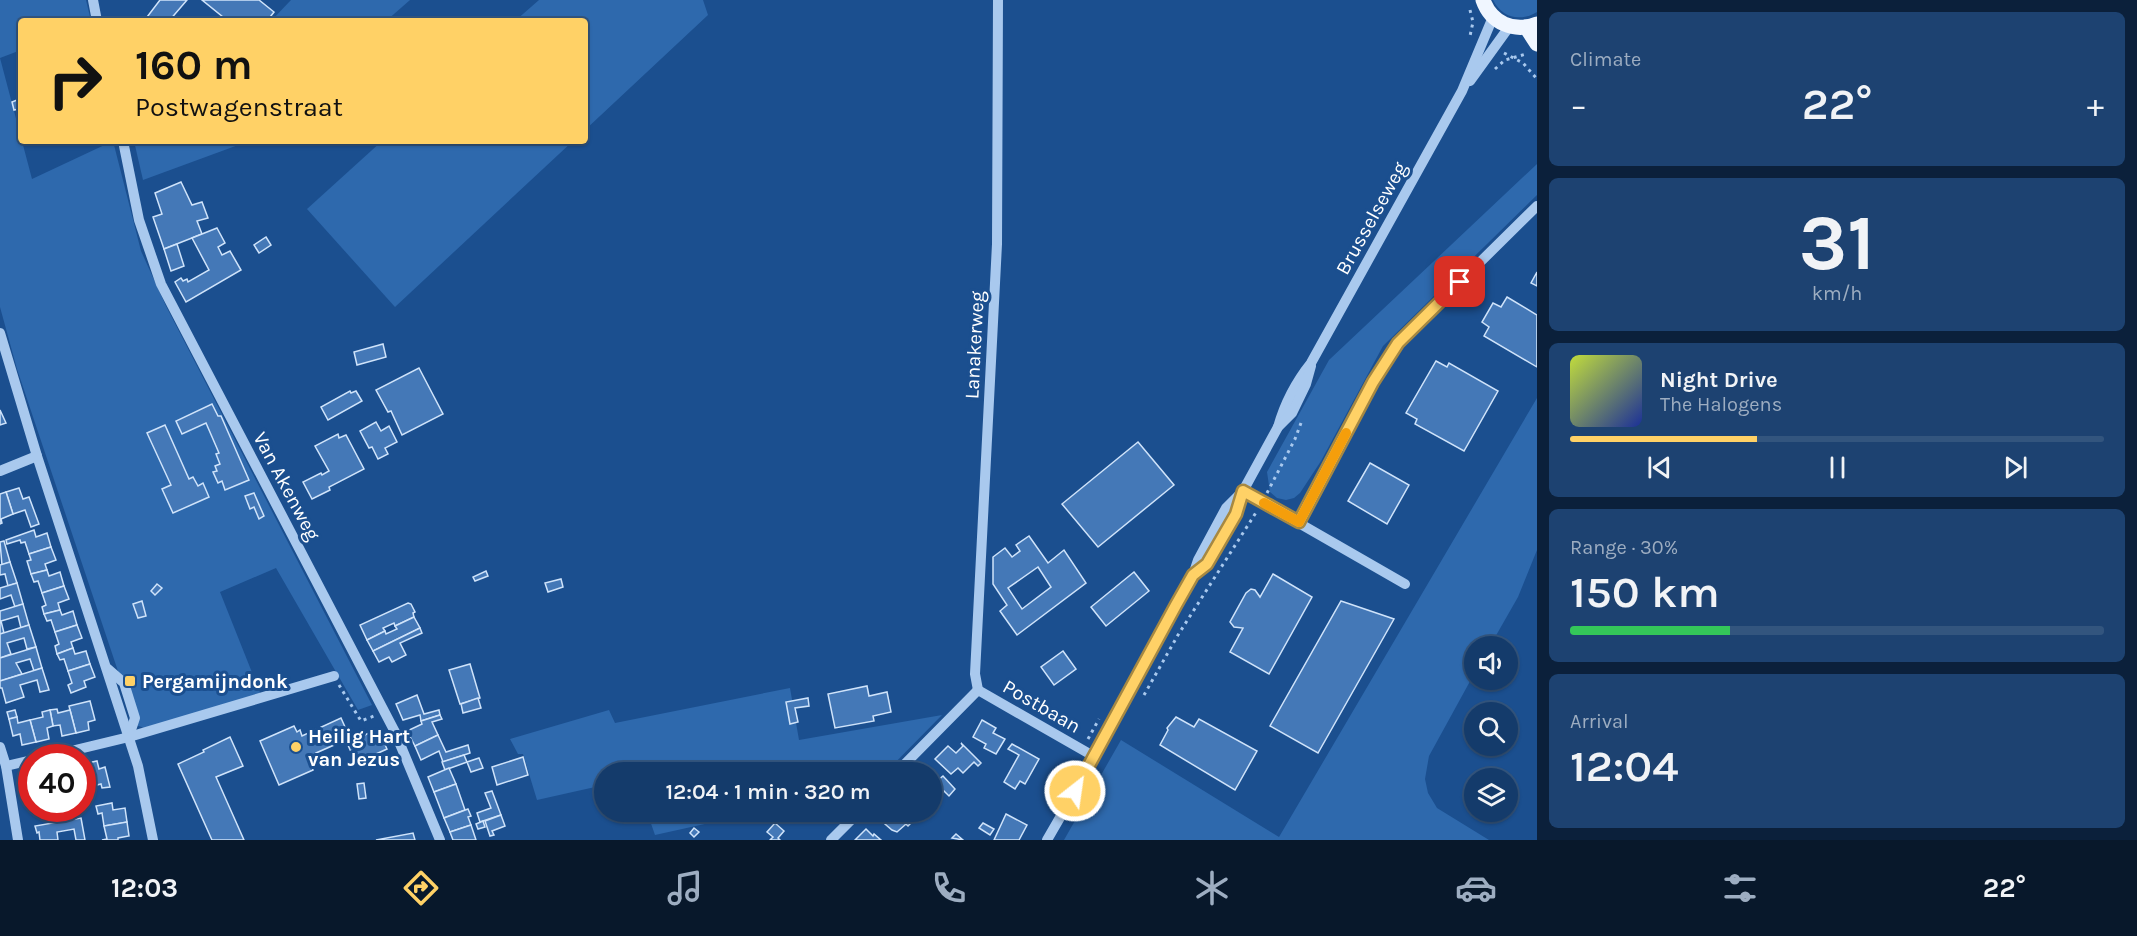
<!DOCTYPE html>
<html lang="en">
<head>
<meta charset="utf-8">
<style>
  :root { --surface:#143b6b; --page:#1d4271; --text:#f1f3f6; --muted:#9dadc1; --line:#33557e; --accent:#ffd166 }
  body { margin:0; font-family:Karla,sans-serif; background:var(--page); color:var(--text); height:100vh; display:flex; flex-direction:column; font-size:22px; white-space:nowrap }
  * { box-sizing:border-box; margin:0 }
  p { font-size:20px; color:var(--muted) }
  .icon { flex:none; width:33px; height:33px; fill:none; stroke:currentColor; stroke-width:2; stroke-linecap:round; stroke-linejoin:round }
  .map { position:relative; flex:1; overflow:hidden }
  .side { display:flex; flex-direction:column; gap:12px; padding:12px; background:#0b203b; width:600px }
  .side>* { flex:none }
  .guide { position:absolute; left:18px; top:18px; width:570px; height:126px; border-radius:6px; box-shadow:0 2px 4px #0004,0 0 0 2px var(--line); background:#ffd166; color:#111; overflow:hidden }
  .buttons { position:absolute; left:1464px; top:636px; display:grid; gap:12px }
  .buttons a { display:grid; place-items:center; width:54px; height:54px; border-radius:50%; background:var(--surface); box-shadow:0 2px 4px #0004,0 0 0 2px var(--line); font-size:30px }
  .speed { position:absolute; left:18px; top:744px; display:flex; gap:12px; font-size:30px; font-weight:700; text-align:center }
  .speed>* { display:grid; place-content:center; width:78px; height:78px; border-radius:50%; background:var(--surface); box-shadow:0 2px 4px #0004,0 0 0 2px var(--line); line-height:1 }
  .speed .limit { border:9px solid #d22; background:#fff; color:#111 }
  .pin { position:absolute; display:grid; place-items:center; width:51px; height:51px; color:#fff; margin:-26px; border-radius:12px; box-shadow:0 3px 9px #0006 }
  .me { position:absolute; width:66px; margin:-33px; rotate:30deg; stroke-linejoin:round; filter:drop-shadow(0 0 4px #0008) }
  .turn { display:flex; align-items:center; gap:21px; height:126px; padding:0 18px; font-size:27px }
  .turn .icon { width:78px; height:78px; stroke-width:2.5 }
  .turn b { display:block; font-size:42px; line-height:51px }
  .big { font-size:45px; font-weight:600; line-height:1.1 }
  .side .card { flex:1; display:flex; flex-direction:column; justify-content:center; gap:9px; min-width:0; padding:0 21px; border-radius:9px; background:var(--page) }
  .side .dial { align-items:center; gap:0 }
  .dial b { font-size:78px; line-height:1 }
  .song { display:flex; align-items:center; gap:18px }
  .cover { width:72px; height:72px; border-radius:9px; background:linear-gradient(135deg,hsl(70 70% 55%),hsl(230 70% 35%)) }
  .played { height:6px; border-radius:3px; background:linear-gradient(90deg,var(--accent) 35%,var(--line) 35%) }
  .keys { display:flex; justify-content:space-around; direction:ltr }
  .heat { display:flex; justify-content:space-between; align-items:center; font-size:33px; direction:ltr }
  .charge { height:9px; border-radius:4px; background:linear-gradient(90deg,#34c759 30%,var(--line) 0) }
  .trip { position:absolute; left:594px; top:762px; width:348px; height:60px; border-radius:30px; background:var(--surface); box-shadow:0 2px 4px #0004,0 0 0 2px var(--line); font-weight:600; line-height:60px; text-align:center }
  .menu { display:flex; height:96px; justify-content:space-around; align-items:center; background:#08182b; color:var(--muted) }
  .menu .icon { width:42px; height:42px }
  .menu .current { color:var(--accent) }
  .menu b { font-size:27px; color:var(--text) }
  main { display:flex; flex:1; min-height:0 }
  .map>svg:first-child { display:block }
  .green { fill:#2e69ad }
  .building { fill:#4478b7; stroke:#cfe3fa; stroke-width:1.5; fill-rule:evenodd }
  .lines { fill:none; stroke-linecap:round; stroke-linejoin:round }
  .path { stroke:#a9c9ee; stroke-width:3; stroke-dasharray:3 4.5; stroke-linecap:butt }
  .minor { stroke:#a9c9ee; stroke-width:10 }
  .major { stroke:#f0f6ff; stroke-width:15 }
  .route-casing { stroke:#a68842; stroke-width:15 }
  .route { stroke:#ffd166; stroke-width:10 }
  .slow { stroke:#f59e0b; stroke-width:10 }
  .poi-dot { fill:#ffd166; stroke:#1b4f8f; stroke-width:2 }
  .labels { text-anchor:middle; stroke-width:6; stroke-linejoin:round; paint-order:stroke }
  .street-label { font-size:20px; fill:#fff; stroke:#1b4f8f }
  .poi-label { font-size:20px; font-weight:bold; fill:#fff; stroke:#1b4f8f; text-anchor:start }
</style>
</head>
<body>
<main>
<div class="map">
<svg width="1537" height="840" viewBox="0 0 1537 840">
  <rect width="100%" height="100%" fill="#1b4f8f"/>
  <g class="green">
    <path d="M 0,0 L 86,0 L 91,21 L 21,21 L 21,50 L 0,58 L 32,179 L 113,141 L 141,251 L 166,306 L 372,705 L 358,710 L 276,568 L 220,592 L 261,695 L 144,728 L 136,725 L 17,369 L 0,307 Z"/>
    <path d="M 291,0 L 410,0 L 386,21 L 271,21 Z"/>
    <path d="M 539,0 L 703,0 L 708,15 L 585,130 L 585,21 L 515,21 Z"/>
    <path d="M 1493,0 L 1537,0 L 1537,12 C 1520,22 1502,18 1493,0 Z"/>
    <path d="M 134,141 L 245,141 L 241,144 L 143,180 Z"/>
    <path d="M 382,141 L 573,141 L 395,307 L 307,209 Z"/>
    <path d="M 1537,164 L 1537,195 L 1383,346 L 1321,461 L 1300,493 L 1294,498 L 1286,500 L 1277,498 L 1270,492 L 1267,472 L 1329,360 Z"/>
    <path d="M 1537,398 L 1537,550 L 1518,597 L 1490,646 L 1474,646 L 1474,674 L 1429,756 L 1425,779 L 1428,793 L 1437,808 L 1489,840 L 1064,840 L 1121,740 L 1279,837 Z"/>
    <path d="M 790,688 L 799,740 L 942,715 L 886,772 L 604,772 L 604,785 L 537,800 L 523,754 L 518,754 L 510,739 L 609,710 L 615,723 Z"/>
    <path d="M 647,812 L 759,812 L 655,835 Z"/>
  </g>
  <g class="building">
    <path d="M 160,0 L 187,0 L 169,21 L 144,21 Z"/>
    <path d="M 202,0 L 259,0 L 274,12 L 267,21 L 228,21 Z"/>
    <path d="M 17,100 L 19,109 L 14,110 L 12,102 Z"/>
    <path d="M 181,182 L 192,205 L 202,202 L 208,218 L 197,221 L 202,234 L 164,249 L 153,217 L 162,214 L 155,193 Z"/>
    <path d="M 217,228 L 225,243 L 218,247 L 222,255 L 230,251 L 241,270 L 186,302 L 175,282 L 181,278 L 183,281 L 187,279 L 188,282 L 209,270 L 192,238 Z"/>
    <path d="M 266,237 L 271,245 L 259,253 L 254,245 Z"/>
    <path d="M 177,244 L 184,266 L 171,271 L 164,249 Z"/>
    <path d="M 1537,272 L 1537,286 L 1531,283 Z"/>
    <path d="M 1507,297 L 1537,315 L 1537,367 L 1484,336 L 1489,327 L 1482,322 L 1493,303 L 1501,307 Z"/>
    <path d="M 383,344 L 386,357 L 357,365 L 354,352 Z"/>
    <path d="M 1436,361 L 1447,367 L 1449,363 L 1498,391 L 1464,451 L 1415,424 L 1417,419 L 1406,413 Z"/>
    <path d="M 419,368 L 443,414 L 402,435 L 391,411 L 388,412 L 376,390 Z"/>
    <path d="M 350,391 L 351,393 L 356,391 L 362,401 L 328,420 L 321,407 Z"/>
    <path d="M 212,404 L 218,416 L 221,416 L 249,480 L 225,490 L 222,481 L 218,483 L 213,472 L 217,471 L 215,466 L 220,464 L 216,454 L 219,453 L 206,423 L 182,434 L 176,421 Z"/>
    <path d="M 0,410 L 6,423 L 0,425 Z"/>
    <path d="M 376,422 L 381,431 L 389,426 L 397,442 L 385,448 L 388,454 L 378,459 L 372,447 L 369,448 L 360,431 Z"/>
    <path d="M 165,425 L 189,479 L 193,477 L 198,486 L 203,483 L 209,497 L 173,513 L 162,489 L 171,485 L 147,433 Z"/>
    <path d="M 338,434 L 339,438 L 346,435 L 364,469 L 329,487 L 330,490 L 312,499 L 303,482 L 321,473 L 322,475 L 329,471 L 315,446 Z"/>
    <path d="M 1138,442 L 1174,485 L 1098,547 L 1062,504 Z"/>
    <path d="M 1370,463 L 1409,485 L 1387,524 L 1348,501 Z"/>
    <path d="M 19,488 L 23,499 L 29,497 L 39,524 L 31,527 L 25,510 L 13,514 L 6,492 Z"/>
    <path d="M 6,492 L 13,514 L 1,519 L 2,523 L 0,524 L 0,494 Z"/>
    <path d="M 254,493 L 264,516 L 259,519 L 254,507 L 250,509 L 245,496 Z"/>
    <path d="M 34,530 L 36,537 L 47,533 L 51,547 L 29,554 L 25,542 L 21,543 L 20,540 L 7,544 L 6,540 Z"/>
    <path d="M 1029,536 L 1048,563 L 1064,550 L 1086,583 L 1017,635 L 1000,611 L 1007,605 L 993,584 L 993,557 L 1005,548 L 1012,557 L 1020,551 L 1016,545 ZM 1038,567 L 1051,587 L 1022,609 L 1008,588 Z"/>
    <path d="M 4,541 L 10,562 L 2,565 L 0,542 Z"/>
    <path d="M 51,547 L 56,560 L 45,564 L 47,570 L 31,574 L 27,561 L 31,560 L 29,554 Z"/>
    <path d="M 10,562 L 17,583 L 8,586 L 5,574 L 0,575 L 0,565 Z"/>
    <path d="M 47,570 L 49,576 L 60,572 L 64,586 L 42,593 L 38,581 L 34,582 L 31,574 Z"/>
    <path d="M 486,571 L 488,576 L 475,581 L 473,577 Z"/>
    <path d="M 1134,572 L 1149,591 L 1106,626 L 1091,607 Z"/>
    <path d="M 1273,574 L 1312,597 L 1269,674 L 1230,652 L 1243,628 L 1234,627 L 1230,622 L 1246,593 L 1251,589 L 1255,590 L 1260,597 Z"/>
    <path d="M 561,579 L 563,587 L 548,592 L 545,583 Z"/>
    <path d="M 17,583 L 23,604 L 15,607 L 11,595 L 0,599 L 0,588 Z"/>
    <path d="M 157,584 L 162,588 L 155,595 L 151,591 Z"/>
    <path d="M 64,586 L 69,599 L 58,603 L 60,610 L 44,614 L 42,607 L 46,605 L 42,593 Z"/>
    <path d="M 142,601 L 146,616 L 138,618 L 133,604 Z"/>
    <path d="M 1341,601 L 1394,619 L 1318,753 L 1270,726 Z"/>
    <path d="M 408,603 L 411,604 L 415,612 L 413,613 L 414,617 L 395,626 L 394,623 L 383,628 L 385,631 L 367,640 L 360,625 Z"/>
    <path d="M 23,604 L 29,625 L 21,628 L 18,616 L 1,621 L 4,633 L 0,634 L 0,611 Z"/>
    <path d="M 60,610 L 62,615 L 73,611 L 77,625 L 55,632 L 51,620 L 47,621 L 44,614 Z"/>
    <path d="M 414,617 L 420,628 L 373,651 L 367,640 L 385,631 L 386,634 L 397,629 L 395,626 Z"/>
    <path d="M 29,625 L 36,647 L 27,649 L 24,638 L 7,643 L 11,654 L 0,658 L 0,634 Z"/>
    <path d="M 77,625 L 82,638 L 71,642 L 73,648 L 57,654 L 55,646 L 59,644 L 55,632 Z"/>
    <path d="M 420,628 L 422,633 L 400,643 L 406,655 L 392,662 L 389,657 L 379,662 L 373,651 Z"/>
    <path d="M 36,647 L 42,668 L 34,671 L 30,659 L 16,663 L 22,674 L 0,681 L 0,658 Z"/>
    <path d="M 73,648 L 75,654 L 86,651 L 90,664 L 68,671 L 64,659 L 60,660 L 57,654 Z"/>
    <path d="M 1063,651 L 1076,669 L 1054,685 L 1041,667 Z"/>
    <path d="M 90,664 L 95,677 L 84,681 L 86,687 L 71,693 L 68,685 L 72,683 L 68,671 Z"/>
    <path d="M 470,664 L 480,698 L 460,704 L 449,670 Z"/>
    <path d="M 42,668 L 49,690 L 40,692 L 37,680 L 20,685 L 24,697 L 6,703 L 2,688 L 0,688 L 0,681 Z"/>
    <path d="M 867,686 L 869,696 L 887,692 L 891,712 L 873,716 L 874,721 L 835,728 L 828,694 Z"/>
    <path d="M 417,695 L 424,714 L 439,710 L 440,715 L 421,721 L 420,715 L 403,720 L 396,704 Z"/>
    <path d="M 478,698 L 481,708 L 463,713 L 461,704 Z"/>
    <path d="M 808,698 L 809,706 L 795,708 L 798,722 L 790,724 L 786,702 Z"/>
    <path d="M 90,701 L 95,720 L 88,722 L 89,730 L 76,733 L 69,706 Z"/>
    <path d="M 57,709 L 58,713 L 70,710 L 76,733 L 62,736 L 60,725 L 53,726 L 50,710 Z"/>
    <path d="M 15,710 L 17,717 L 9,719 L 7,712 Z"/>
    <path d="M 50,710 L 53,726 L 47,728 L 49,739 L 36,742 L 30,720 L 43,717 L 42,712 Z"/>
    <path d="M 440,715 L 442,719 L 432,722 L 438,735 L 415,746 L 407,731 L 422,724 L 421,721 Z"/>
    <path d="M 17,717 L 18,723 L 30,720 L 36,742 L 22,745 L 20,734 L 13,736 L 9,719 Z"/>
    <path d="M 1176,717 L 1194,727 L 1199,719 L 1257,751 L 1235,790 L 1160,745 L 1168,730 L 1167,728 Z"/>
    <path d="M 341,718 L 350,738 L 316,753 L 319,760 L 311,764 L 313,770 L 279,785 L 260,741 L 294,726 L 297,732 L 300,730 L 302,736 Z"/>
    <path d="M 982,720 L 996,728 L 993,733 L 1005,739 L 996,754 L 984,748 L 986,744 L 973,737 Z"/>
    <path d="M 378,729 L 387,749 L 356,763 L 347,743 Z"/>
    <path d="M 438,735 L 446,752 L 468,745 L 470,753 L 443,762 L 439,751 L 421,760 L 415,746 Z"/>
    <path d="M 230,737 L 243,766 L 216,777 L 244,840 L 212,840 L 178,764 L 204,752 L 203,750 Z"/>
    <path d="M 961,743 L 981,763 L 978,766 L 974,762 L 963,773 L 958,768 L 951,774 L 935,759 L 948,746 L 956,753 L 963,746 Z"/>
    <path d="M 1012,744 L 1039,759 L 1025,784 L 1020,781 L 1015,789 L 1004,782 L 1019,755 L 1008,749 Z"/>
    <path d="M 464,755 L 467,762 L 445,770 L 442,762 Z"/>
    <path d="M 523,757 L 528,775 L 497,785 L 492,767 Z"/>
    <path d="M 479,758 L 483,768 L 471,772 L 467,762 Z"/>
    <path d="M 97,761 L 99,769 L 105,767 L 110,787 L 102,788 L 101,784 L 89,787 L 83,764 Z"/>
    <path d="M 82,764 L 89,787 L 82,788 Z"/>
    <path d="M 449,768 L 456,784 L 434,792 L 428,777 Z"/>
    <path d="M 932,775 L 938,780 L 943,776 L 955,789 L 949,796 L 944,791 L 935,800 L 932,796 Z"/>
    <path d="M 364,783 L 366,798 L 359,799 L 357,784 Z"/>
    <path d="M 456,784 L 465,810 L 444,818 L 434,792 Z"/>
    <path d="M 32,788 L 32,804 L 29,805 L 25,789 Z"/>
    <path d="M 492,791 L 501,815 L 480,822 L 477,813 L 491,808 L 485,793 Z"/>
    <path d="M 112,803 L 113,810 L 125,808 L 127,822 L 104,826 L 102,813 L 98,814 L 96,806 Z"/>
    <path d="M 468,809 L 471,816 L 468,817 L 471,825 L 450,832 L 444,818 Z"/>
    <path d="M 883,812 L 893,812 L 906,824 L 897,832 L 892,830 L 878,818 Z"/>
    <path d="M 893,812 L 922,812 L 908,826 Z"/>
    <path d="M 1006,814 L 1027,825 L 1019,840 L 994,840 Z"/>
    <path d="M 501,815 L 505,826 L 492,831 L 494,835 L 490,836 L 485,821 Z"/>
    <path d="M 81,818 L 85,840 L 76,840 L 74,829 L 57,832 L 58,840 L 40,840 L 39,832 L 37,833 L 35,826 Z"/>
    <path d="M 483,821 L 485,827 L 478,829 L 476,824 Z"/>
    <path d="M 127,822 L 129,836 L 118,838 L 118,840 L 102,840 L 107,839 L 104,826 Z"/>
    <path d="M 775,823 L 784,831 L 778,838 L 780,840 L 770,840 L 773,837 L 767,832 Z"/>
    <path d="M 983,823 L 994,829 L 990,835 L 979,828 Z"/>
    <path d="M 471,825 L 476,840 L 453,840 L 450,832 Z"/>
    <path d="M 694,828 L 699,832 L 694,837 L 690,833 Z"/>
    <path d="M 866,829 L 873,836 L 874,834 L 881,840 L 855,840 Z"/>
    <path d="M 413,833 L 415,840 L 376,840 Z"/>
    <path d="M 956,834 L 963,840 L 952,838 Z"/>
  </g>
  <g class="lines">
    <g class="path">
      <path d="M 1470,10 L 1473,22 L 1470,36"/>
      <path d="M 1504,53 L 1523,63 L 1537,79"/>
      <path d="M 1495,69 L 1505,60 L 1526,54"/>
      <path d="M 1267,493 L 1295,439 L 1301,423"/>
      <path d="M 339,685 L 361,721 L 374,716"/>
      <path d="M 1144,695 L 1178,635 L 1257,511"/>
      <path d="M 1088,739 L 1099,719"/>
      <path d="M 1051,804 L 1076,761"/>
    </g>
    <g class="minor">
      <path d="M 93,0 L 97,21"/>
      <path d="M 1470,81 L 1509,27"/>
      <path d="M 123,141 L 139,220 L 161,284 L 395,732 L 440,840"/>
      <path d="M 0,333 L 37,456 L 138,766 L 153,840"/>
      <path d="M 1278,427 C 1285,402 1295,383 1311,363 L 1462,91 L 1493,17"/>
      <path d="M 0,471 L 37,456"/>
      <path d="M 1243,491 L 1405,584"/>
      <path d="M 1299,522 L 1373,382 L 1398,343 L 1537,206"/>
      <path d="M 1194,575 L 1207,564 L 1236,514 L 1243,491 L 1278,427 L 1292,413 L 1306,384 L 1311,366"/>
      <path d="M 108,669 L 124,683 L 135,718 L 129,736"/>
      <path d="M 978,690 L 975,674 L 997,244 L 998,0"/>
      <path d="M 978,690 L 1095,757"/>
      <path d="M 0,747 L 6,766 L 18,840"/>
      <path d="M 42,758 L 129,737 L 334,676"/>
      <path d="M 6,766 L 32,760"/>
      <path d="M 897,772 L 978,690"/>
      <path d="M 831,840 L 859,812"/>
      <path d="M 1047,840 L 1095,757 L 1167,620 L 1193,575 L 1198,560 L 1226,508 L 1243,491"/>
    </g>
    <g class="major">
      <path d="M 1483,0 C 1491,23 1514,33 1537,24"/>
      <path d="M 1526,27 L 1537,44"/>
    </g>
  </g>
  <g class="lines">
    <defs>
      <path id="route" d="M 1075,791 L 1176,605 L 1193,575 L 1207,564 L 1236,514 L 1243,491 L 1299,522 L 1373,382 L 1398,343 L 1460,282"/>
    </defs>
    <use href="#route" class="route-casing"/>
    <use href="#route" class="route"/>
    <path class="slow" d="M 1264,503 L 1299,522 L 1346,433"/>
  </g>
  <g class="poi-dot">
    <rect x="124" y="675" width="12" height="12" rx="3"/>
    <circle cx="296" cy="747" r="6"/>
  </g>
  <g class="labels">
    <g class="street-label">
      <text transform="translate(1371 218) rotate(-61)" y="7">Brusselseweg</text>
      <text transform="translate(974 345) rotate(-87)" y="7">Lanakerweg</text>
      <text transform="translate(287 486) rotate(62)" y="7">Van Akenweg</text>
      <text transform="translate(1042 706) rotate(30)" y="7">Postbaan</text>
    </g>
    <g class="poi-label">
      <text x="142" y="688">Pergamijndonk</text>
      <text x="308" y="743">Heilig Hart<tspan x="308" dy="23">van Jezus</tspan></text>
    </g>
  </g>
</svg>
<div class="buttons">
<a><svg class="icon" aria-label="sound" viewBox="0 0 24 24"><path d="M4 9h4l5-4v14l-5-4H4zM17 9q2 3 0 6"/></svg></a>
<a><svg class="icon" aria-label="search" viewBox="0 0 24 24"><circle cx="10" cy="10" r="6"/><path d="M15 15l6 6"/></svg></a>
<a><svg class="icon" aria-label="layers" viewBox="0 0 24 24"><path d="M12 4l9 5-9 5-9-5zM3 14l9 5 9-5"/></svg></a>
</div>
<div class="speed"><div class="limit">40</div></div>
<div class="pin" style="left:1460px;top:282px;background:#d93025"><svg class="icon" aria-label="arrive" viewBox="0 0 24 24"><path d="M6 21V4h12l-3 4 3 4H6"/></svg></div>
<svg class="me" style="left:1075px;top:791px" viewBox="-20 -20 40 40"><circle r="17" fill="#ffd166" stroke="#fff" stroke-width="3"/><path d="M0-11L8 9 0 5-8 9z" fill="#fff"/></svg>
<div class="trip">12:04 · 1 min · 320 m</div>
<div class="guide">
<div class="turn"><svg class="icon" aria-label="right" viewBox="0 0 24 24"><path d="M7 20v-9h11M14 6l5 5-5 5"/></svg><div><b>160 m</b>Postwagenstraat</div></div>
</div>
</div>
<section class="side">
<div class="card"><p>Climate</p>
<div class="heat"><a>−</a><b class="big">22°</b><a>+</a></div>
</div>
<div class="card dial"><b>31</b><p>km/h</p></div>
<div class="card">
<div class="song"><i class="cover"></i><div><b>Night Drive</b><p>The Halogens</p></div></div>
<div class="played"></div>
<div class="keys"><svg class="icon" aria-label="previous" viewBox="0 0 24 24"><path d="M18 5L8 12l10 7zM5 5v14"/></svg><svg class="icon" aria-label="pause" viewBox="0 0 24 24"><path d="M8 5v14M16 5v14"/></svg><svg class="icon" aria-label="next" viewBox="0 0 24 24"><path d="M6 5l10 7-10 7zM19 5v14"/></svg></div>
</div>
<div class="card"><p>Range · 30%</p><b class="big">150 km</b><div class="charge"></div></div>
<div class="card"><p>Arrival</p><b class="big">12:04</b></div>
</section>
</main>
<nav class="menu">
<b>12:03</b>
<svg class="icon current" aria-label="directions" viewBox="0 0 24 24"><path d="M12 3l9 9-9 9-9-9zM9 14v-3h6M13 9l2 2-2 2"/></svg>
<svg class="icon" aria-label="music" viewBox="0 0 24 24"><path d="M9 18V5l10-2v13"/><circle cx="6" cy="18" r="3"/><circle cx="16" cy="16" r="3"/></svg>
<svg class="icon" aria-label="phone" viewBox="0 0 24 24"><path d="M5 4h4l2 5-3 2q2 4 5 5l2-3 5 2v4C11 20 4 13 5 4z"/></svg>
<svg class="icon" aria-label="climate" viewBox="0 0 24 24"><path d="M12 3v18M4 7l16 10M4 17L20 7"/></svg>
<svg class="icon" aria-label="car" viewBox="0 0 24 24"><path d="M5 17H2v-5l4-1 3-4h7l3 4 3 1v5h-3M9 17h6M6 11h13"/><circle cx="7" cy="17" r="2"/><circle cx="17" cy="17" r="2"/></svg>
<svg class="icon" aria-label="filters" viewBox="0 0 24 24"><path d="M4 7h16M4 17h16"/><circle cx="9" cy="7" r="2"/><circle cx="15" cy="17" r="2"/></svg>
<b>22°</b>
</nav>
</body>
</html>
